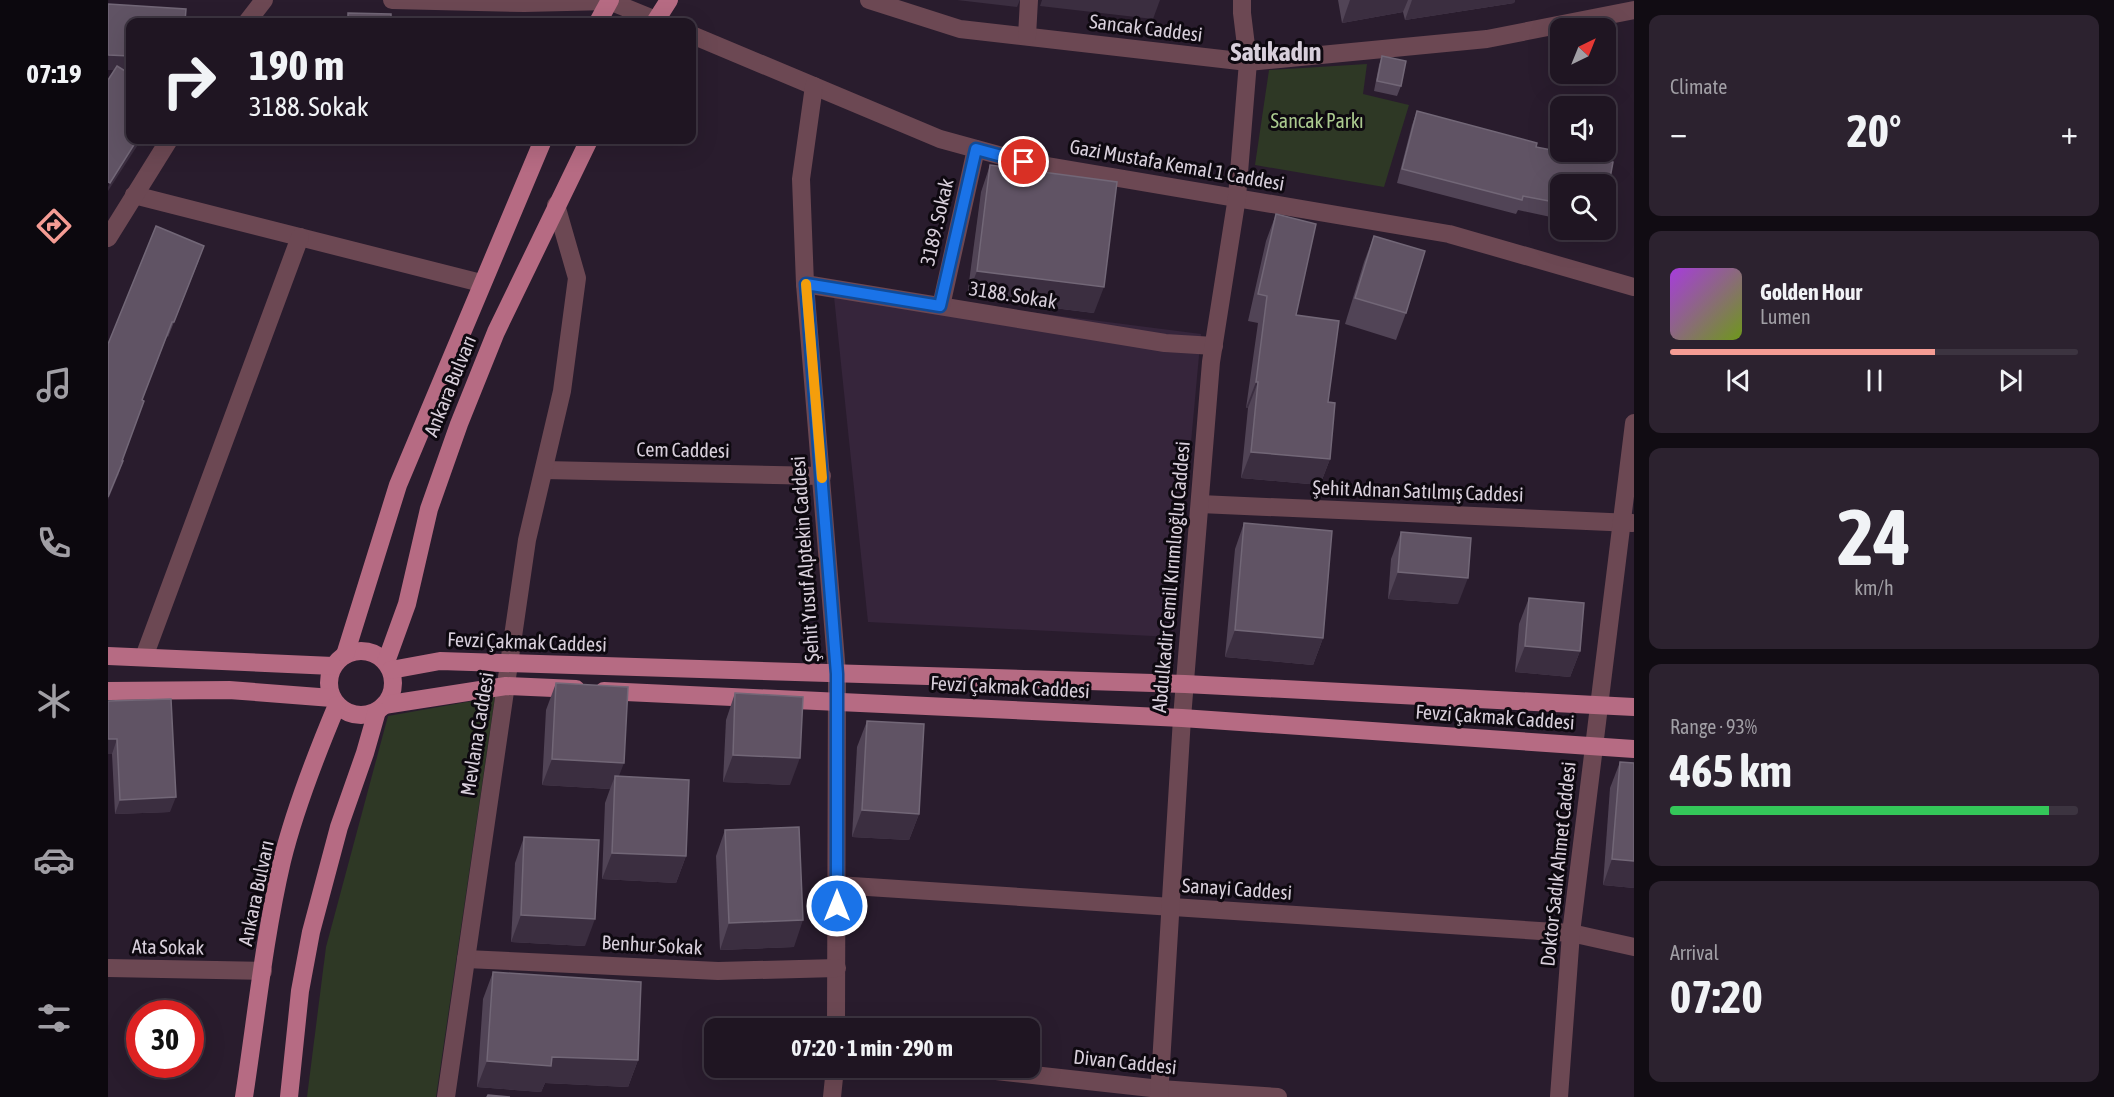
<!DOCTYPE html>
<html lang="en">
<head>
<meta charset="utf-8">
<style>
  :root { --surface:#1f1522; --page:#2c222f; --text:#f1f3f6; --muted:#a19fa5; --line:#3c3440; --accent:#f59c94 }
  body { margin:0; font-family:"Asap Condensed",sans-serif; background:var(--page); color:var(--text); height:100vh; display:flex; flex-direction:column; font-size:22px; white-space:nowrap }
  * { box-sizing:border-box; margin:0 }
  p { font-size:20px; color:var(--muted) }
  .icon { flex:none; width:33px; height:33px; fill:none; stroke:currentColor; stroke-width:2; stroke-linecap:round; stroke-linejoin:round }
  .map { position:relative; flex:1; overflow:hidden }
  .side { display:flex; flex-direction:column; gap:15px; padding:15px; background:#110c13; width:480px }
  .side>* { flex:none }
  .hud { position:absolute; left:18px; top:18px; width:570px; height:126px; border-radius:12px; box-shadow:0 6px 24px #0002,0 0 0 2px var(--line); background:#1f1522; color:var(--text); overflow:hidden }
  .needle { width:39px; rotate:43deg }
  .fabs { position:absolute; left:1442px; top:18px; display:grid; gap:12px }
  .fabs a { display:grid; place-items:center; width:66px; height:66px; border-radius:12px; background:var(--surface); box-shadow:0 6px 24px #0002,0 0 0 2px var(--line); font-size:30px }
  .speed { position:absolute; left:18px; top:1000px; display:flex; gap:12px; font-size:30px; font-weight:700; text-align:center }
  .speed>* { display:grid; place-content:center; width:78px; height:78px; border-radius:50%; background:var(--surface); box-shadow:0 6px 24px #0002,0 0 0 2px var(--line); line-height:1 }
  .speed .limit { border:9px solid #d22; background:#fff; color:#111 }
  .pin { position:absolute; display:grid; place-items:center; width:51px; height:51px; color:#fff; margin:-26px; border:3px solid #fff; border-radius:50%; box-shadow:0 2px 6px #0007 }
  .me { position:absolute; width:66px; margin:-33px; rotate:0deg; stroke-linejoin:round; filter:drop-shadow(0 0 4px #0008) }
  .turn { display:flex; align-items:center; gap:21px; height:126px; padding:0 24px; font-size:27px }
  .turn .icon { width:78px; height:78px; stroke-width:2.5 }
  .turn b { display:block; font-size:42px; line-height:51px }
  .big { font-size:45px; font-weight:700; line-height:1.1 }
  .side .tile { flex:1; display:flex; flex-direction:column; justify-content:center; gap:9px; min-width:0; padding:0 21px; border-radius:12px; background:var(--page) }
  .side .dial { align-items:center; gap:0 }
  .dial b { font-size:78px; line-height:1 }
  .song { display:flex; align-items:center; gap:18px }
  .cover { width:72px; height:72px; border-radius:9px; background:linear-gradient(135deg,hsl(280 70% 55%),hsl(80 70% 35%)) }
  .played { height:6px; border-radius:3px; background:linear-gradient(90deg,var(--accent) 65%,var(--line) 65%) }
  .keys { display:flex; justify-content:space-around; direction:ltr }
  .heat { display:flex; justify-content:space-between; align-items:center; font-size:33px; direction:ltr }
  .charge { height:9px; border-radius:4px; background:linear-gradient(90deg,#34c759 93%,var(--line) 0) }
  .trip { position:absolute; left:596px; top:1018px; width:336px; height:60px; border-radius:12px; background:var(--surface); box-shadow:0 6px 24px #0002,0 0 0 2px var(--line); font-weight:700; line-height:60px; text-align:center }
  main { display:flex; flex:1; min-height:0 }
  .menu { display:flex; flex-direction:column; width:108px; justify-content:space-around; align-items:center; background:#0c080e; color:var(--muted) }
  .menu .icon { width:42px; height:42px }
  .menu .on { color:var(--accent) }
  .menu b { font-size:27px; color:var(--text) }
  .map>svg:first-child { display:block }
  .built { fill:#36253b }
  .green { fill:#2e3825 }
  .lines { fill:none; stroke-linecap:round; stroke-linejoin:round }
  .minor { stroke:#6c4853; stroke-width:18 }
  .major { stroke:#b66b83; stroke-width:18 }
  .wall { fill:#514456 }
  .shaded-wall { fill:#3b2e40 }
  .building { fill:#605364; stroke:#726777; stroke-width:1.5 }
  .route-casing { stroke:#114b97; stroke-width:15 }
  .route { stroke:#1a73e8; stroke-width:10 }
  .slow { stroke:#f59e0b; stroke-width:10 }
  .labels { text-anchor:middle; stroke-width:6; stroke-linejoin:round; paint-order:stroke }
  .street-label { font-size:20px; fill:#d8cfdb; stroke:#0e0910 }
  .park-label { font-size:20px; fill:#abca8f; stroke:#0e0910 }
  .district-label { font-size:26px; font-weight:bold; fill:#d8cfdb; stroke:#0e0910 }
</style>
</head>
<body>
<main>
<nav class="menu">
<b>07:19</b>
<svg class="icon on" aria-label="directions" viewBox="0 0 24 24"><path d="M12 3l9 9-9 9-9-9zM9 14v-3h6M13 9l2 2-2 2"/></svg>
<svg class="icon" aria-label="music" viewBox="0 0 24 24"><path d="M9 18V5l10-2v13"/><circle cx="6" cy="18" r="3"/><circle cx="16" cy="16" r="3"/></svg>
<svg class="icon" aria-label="phone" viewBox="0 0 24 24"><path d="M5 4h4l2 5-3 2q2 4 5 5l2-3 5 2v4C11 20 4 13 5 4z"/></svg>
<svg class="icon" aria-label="climate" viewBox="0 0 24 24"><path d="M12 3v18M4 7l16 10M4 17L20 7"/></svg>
<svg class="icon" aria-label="car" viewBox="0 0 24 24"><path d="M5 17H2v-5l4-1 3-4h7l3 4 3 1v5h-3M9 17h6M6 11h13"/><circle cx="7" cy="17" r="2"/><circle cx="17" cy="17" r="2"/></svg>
<svg class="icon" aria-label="filters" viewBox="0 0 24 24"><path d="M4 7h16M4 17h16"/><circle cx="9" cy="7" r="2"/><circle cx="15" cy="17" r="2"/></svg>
</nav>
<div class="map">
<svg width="1526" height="1097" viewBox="0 0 1526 1097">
  <rect width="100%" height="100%" fill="#291c2d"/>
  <path class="built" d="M 725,287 L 1093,334 L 1065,637 L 760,622 Z"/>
  <g class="green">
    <path d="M 1259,64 L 1255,94 L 1301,105 L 1276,187 L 1147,165 L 1161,70 Z"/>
    <path d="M 387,697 L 328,1097 L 199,1097 L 218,947 L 280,716 Z"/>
  </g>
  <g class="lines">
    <g class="minor">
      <path d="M 284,0 L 416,3 L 501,1 L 553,22"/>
      <path d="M 761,0 L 852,29 L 1140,62 L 1379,39 L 1526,10"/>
      <path d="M 139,22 L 156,0"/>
      <path d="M 584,35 L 832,139 L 916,162 L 1341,234 L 1526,287"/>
      <path d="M 919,36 L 921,0"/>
      <path d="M 706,86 L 693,179 L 697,284 L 729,673 L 728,1029"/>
      <path d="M 26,195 L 373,283"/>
      <path d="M 0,238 L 61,140"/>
      <path d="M 697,284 L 1057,343 L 1106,346"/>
      <path d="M 833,306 L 868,149"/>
      <path d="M 436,470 L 714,476"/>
      <path d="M 1092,504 L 1524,523"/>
      <path d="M 36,657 L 192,237"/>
      <path d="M 729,885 L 1463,933 L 1526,947"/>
      <path d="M 358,959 L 610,971 L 729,968"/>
      <path d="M 0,968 L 155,971"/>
      <path d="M 861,1068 L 1052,1089 L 1170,1097"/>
      <path d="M 338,1097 L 419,540 L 454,391 L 469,278 L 448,205"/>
      <path d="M 724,1097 L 727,1068"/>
      <path d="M 1051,1097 L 1074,718 L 1103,362 L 1129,197 L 1140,62 L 1134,13 L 1134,0"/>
      <path d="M 1451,1097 L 1463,933 L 1526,423"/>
    </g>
    <g class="major">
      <path d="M 490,22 L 502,0"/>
      <path d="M 547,22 L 561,0"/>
      <circle cx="253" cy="683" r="32"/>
      <path d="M 237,655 L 290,485 L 435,140"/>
      <path d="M 0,656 L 225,666"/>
      <path d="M 278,662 L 299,604 L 321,509 L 351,424 L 388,332 L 481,140"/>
      <path d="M 283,670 L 332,661 L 1077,684 L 1526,707"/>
      <path d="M 0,691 L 121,690 L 224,698"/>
      <path d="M 496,691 L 1074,718 L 1526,749"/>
      <path d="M 276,705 L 398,686 L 468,689"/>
      <path d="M 136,1097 C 148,1019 156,938 174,861 C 187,808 208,755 229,705"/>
      <path d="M 181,1097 L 192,991 L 203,932 L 231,827 L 257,753 L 269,711"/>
    </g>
  </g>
  <g class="wall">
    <path d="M 1230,0 L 1407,0 L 1406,3 L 1297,20 L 1295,12 L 1234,23 Z"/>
    <path d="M 1274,56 L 1293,86 L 1289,96 L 1266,91 L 1271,65 Z"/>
    <path d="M 1309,111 L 1428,147 L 1452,184 L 1452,219 L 1410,210 L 1408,214 L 1289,183 L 1304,125 Z"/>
    <path d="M 882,165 L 986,313 L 859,297 L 873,192 Z"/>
    <path d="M 1168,214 L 1188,315 L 1220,402 L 1222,459 L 1212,485 L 1133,478 L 1140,408 L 1138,408 L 1150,323 L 1140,321 L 1158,241 Z"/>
    <path d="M 1266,236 L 1298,313 L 1288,340 L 1237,324 L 1256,262 Z"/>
    <path d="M 91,260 L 60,337 L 59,336 L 34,400 L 14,461 L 10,476 L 0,344 Z"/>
    <path d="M 1136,523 L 1215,638 L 1205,665 L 1117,657 L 1127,549 Z"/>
    <path d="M 1293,532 L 1350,604 L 1280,599 L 1283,559 Z"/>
    <path d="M 1421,598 L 1472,651 L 1462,677 L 1407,672 L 1411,624 Z"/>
    <path d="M 448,683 L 511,776 L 578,856 L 568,883 L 494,879 L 497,803 L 502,789 L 434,785 L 438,710 Z"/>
    <path d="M 627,693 L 682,785 L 615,782 L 618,720 Z"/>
    <path d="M 0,701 L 62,812 L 7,814 L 4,754 L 0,754 Z"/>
    <path d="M 759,721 L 811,814 L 801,840 L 744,837 L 749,747 Z"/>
    <path d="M 1512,762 L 1526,763 L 1526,888 L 1495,885 L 1502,788 Z"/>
    <path d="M 617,830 L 686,947 L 612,950 L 608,856 Z"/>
    <path d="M 416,837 L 477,946 L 403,942 L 407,863 Z"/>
    <path d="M 385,972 L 530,1060 L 520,1087 L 437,1083 L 433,1092 L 369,1087 L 375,999 Z"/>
  </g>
  <g class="shaded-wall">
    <path d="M 849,0 L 912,0 L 909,7 Z"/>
    <path d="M 934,0 L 1052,0 L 1045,19 L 932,6 Z"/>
    <path d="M 1242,0 L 1300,0 L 1295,12 L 1234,23 Z"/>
    <path d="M 1304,0 L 1407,0 L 1406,3 L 1297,20 Z"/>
    <path d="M 0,55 L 22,56 L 22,71 L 0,70 Z"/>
    <path d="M 29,140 L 33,140 L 0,191 L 0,187 L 2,183 Z"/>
    <path d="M 869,271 L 996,287 L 986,313 L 859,297 Z"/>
    <path d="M 1148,382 L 1150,382 L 1140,408 L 1138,408 Z"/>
    <path d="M 1143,452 L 1222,459 L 1212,485 L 1133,478 Z"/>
    <path d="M 15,461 L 10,476 L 0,500 L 0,497 Z"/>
    <path d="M 1290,572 L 1360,578 L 1350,604 L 1280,599 Z"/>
    <path d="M 1127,630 L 1215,638 L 1205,665 L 1117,657 Z"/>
    <path d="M 1417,646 L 1472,651 L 1462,677 L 1407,672 Z"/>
    <path d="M 0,739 L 9,739 L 4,754 L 0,754 Z"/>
    <path d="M 625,755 L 692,758 L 682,785 L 615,782 Z"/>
    <path d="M 444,759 L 516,763 L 506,789 L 507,776 L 502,789 L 434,785 Z"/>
    <path d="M 68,797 L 62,812 L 7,814 L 12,800 Z"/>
    <path d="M 754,810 L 811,814 L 801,840 L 744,837 Z"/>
    <path d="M 504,853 L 578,856 L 568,883 L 494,879 Z"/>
    <path d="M 1504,859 L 1526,861 L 1526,888 L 1495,885 Z"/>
    <path d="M 413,915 L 487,919 L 477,946 L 403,942 Z"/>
    <path d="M 695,920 L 686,947 L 612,950 L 621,923 Z"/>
    <path d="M 444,1057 L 530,1060 L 520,1087 L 437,1083 L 433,1092 L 369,1087 L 379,1061 Z"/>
  </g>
  <g class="building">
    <path d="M 0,4 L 78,9 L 77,22 L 22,22 L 22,56 L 0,55 Z"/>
    <path d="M 240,13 L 283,14 L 283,22 L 206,22 L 206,21 L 240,19 Z"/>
    <path d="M 1274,56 L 1298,61 L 1293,86 L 1269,81 Z"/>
    <path d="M 9,66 L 22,74 L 22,140 L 29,140 L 2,183 L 0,182 L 0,80 Z"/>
    <path d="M 1309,111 L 1429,143 L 1428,147 L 1505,162 L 1497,205 L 1497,184 L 1452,184 L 1452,203 L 1415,196 L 1414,200 L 1294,169 Z"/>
    <path d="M 882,165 L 1009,182 L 996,287 L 869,271 Z"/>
    <path d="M 1168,214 L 1208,224 L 1188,315 L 1231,321 L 1220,402 L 1227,403 L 1222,459 L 1143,452 L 1150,382 L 1148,382 L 1159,296 L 1150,294 Z"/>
    <path d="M 48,226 L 96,246 L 66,322 L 64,322 L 34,400 L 36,401 L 14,461 L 15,461 L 0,497 L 0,344 Z"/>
    <path d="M 1266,236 L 1317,251 L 1298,313 L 1247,298 Z"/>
    <path d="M 1136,523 L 1224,531 L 1215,638 L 1127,630 Z"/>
    <path d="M 1293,532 L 1363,538 L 1360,578 L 1290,572 Z"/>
    <path d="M 1421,598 L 1476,603 L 1472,651 L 1417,646 Z"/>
    <path d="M 448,683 L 520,687 L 516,763 L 444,759 Z"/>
    <path d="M 627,693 L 695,697 L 692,758 L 625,755 Z"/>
    <path d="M 63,699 L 68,797 L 12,800 L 9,739 L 0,739 L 0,701 Z"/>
    <path d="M 759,721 L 816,724 L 811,814 L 754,810 Z"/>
    <path d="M 1512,762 L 1526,763 L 1526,861 L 1504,859 Z"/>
    <path d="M 507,776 L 581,780 L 578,856 L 504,853 Z"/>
    <path d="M 691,827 L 695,920 L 621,923 L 617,830 Z"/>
    <path d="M 416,837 L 491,840 L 487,919 L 413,915 Z"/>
    <path d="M 385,972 L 533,982 L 530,1060 L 444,1057 L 443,1066 L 379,1061 Z"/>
    <path d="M 380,1095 L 402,1097 L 379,1097 Z"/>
  </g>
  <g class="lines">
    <defs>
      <path id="route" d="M 729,906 L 729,674 L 698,284 L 832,306 L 868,149 L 916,162"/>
    </defs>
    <use href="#route" class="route-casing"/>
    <use href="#route" class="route"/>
    <path class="slow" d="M 698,284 L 714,478"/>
  </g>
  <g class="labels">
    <g class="street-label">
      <text transform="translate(1038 28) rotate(7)" y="7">Sancak Caddesi</text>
      <text transform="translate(1069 165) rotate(10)" y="7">Gazi Mustafa Kemal 1 Caddesi</text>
      <text transform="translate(829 222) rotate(-77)" y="7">3189. Sokak</text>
      <text transform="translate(905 295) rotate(9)" y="7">3188. Sokak</text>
      <text transform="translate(342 386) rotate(-68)" y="7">Ankara Bulvarı</text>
      <text transform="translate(575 450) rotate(1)" y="7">Cem Caddesi</text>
      <text transform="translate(1310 491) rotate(2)" y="7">Şehit Adnan Satılmış Caddesi</text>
      <text transform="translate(697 559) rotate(-94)" y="7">Şehit Yusuf Alptekin Caddesi</text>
      <text transform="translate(1063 577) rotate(-85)" y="7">Abdulkadir Cemil Kırımlıoğlu Caddesi</text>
      <text transform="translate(419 642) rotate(2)" y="7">Fevzi Çakmak Caddesi</text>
      <text transform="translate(902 687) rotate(3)" y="7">Fevzi Çakmak Caddesi</text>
      <text transform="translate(1387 717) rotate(4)" y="7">Fevzi Çakmak Caddesi</text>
      <text transform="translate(369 734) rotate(-81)" y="7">Mevlana Caddesi</text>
      <text transform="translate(1450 864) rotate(-84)" y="7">Doktor Sadık Ahmet Caddesi</text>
      <text transform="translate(1129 889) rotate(4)" y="7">Sanayi Caddesi</text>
      <text transform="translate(148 893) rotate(-78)" y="7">Ankara Bulvarı</text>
      <text transform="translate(544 945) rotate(3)" y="7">Benhur Sokak</text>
      <text transform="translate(60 947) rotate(1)" y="7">Ata Sokak</text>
      <text transform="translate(1017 1062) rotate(6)" y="7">Divan Caddesi</text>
    </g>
    <g class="park-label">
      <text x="1209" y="128">Sancak Parkı</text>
    </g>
    <g class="district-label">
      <text x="1168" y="61">Satıkadın</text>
    </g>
  </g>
</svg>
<div class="fabs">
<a><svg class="needle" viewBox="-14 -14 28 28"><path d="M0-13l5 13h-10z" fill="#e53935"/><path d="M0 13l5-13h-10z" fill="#a19fa5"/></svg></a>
<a><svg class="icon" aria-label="sound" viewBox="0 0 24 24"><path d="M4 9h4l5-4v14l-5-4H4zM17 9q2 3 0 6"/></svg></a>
<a><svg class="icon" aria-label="search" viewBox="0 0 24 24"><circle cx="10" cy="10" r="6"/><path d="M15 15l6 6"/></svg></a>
</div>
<div class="speed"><div class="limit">30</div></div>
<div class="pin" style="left:916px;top:162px;background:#d93025"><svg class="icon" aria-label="arrive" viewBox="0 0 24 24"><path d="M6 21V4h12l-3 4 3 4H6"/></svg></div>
<svg class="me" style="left:729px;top:906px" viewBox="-20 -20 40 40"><circle r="17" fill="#1a73e8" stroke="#fff" stroke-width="3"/><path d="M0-11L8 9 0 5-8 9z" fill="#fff"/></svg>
<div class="trip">07:20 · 1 min · 290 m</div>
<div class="hud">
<div class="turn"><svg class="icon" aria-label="right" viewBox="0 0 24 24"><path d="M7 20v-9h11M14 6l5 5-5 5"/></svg><div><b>190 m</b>3188. Sokak</div></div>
</div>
</div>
<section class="side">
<div class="tile"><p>Climate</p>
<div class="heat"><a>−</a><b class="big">20°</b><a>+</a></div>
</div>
<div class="tile">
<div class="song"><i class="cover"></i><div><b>Golden Hour</b><p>Lumen</p></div></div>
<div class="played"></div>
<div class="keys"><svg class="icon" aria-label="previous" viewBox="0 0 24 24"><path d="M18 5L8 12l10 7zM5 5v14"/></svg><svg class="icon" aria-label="pause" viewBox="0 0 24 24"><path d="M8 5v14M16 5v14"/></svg><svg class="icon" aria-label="next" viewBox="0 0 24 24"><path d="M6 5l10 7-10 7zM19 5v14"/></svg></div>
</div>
<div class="tile dial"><b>24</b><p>km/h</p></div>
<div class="tile"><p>Range · 93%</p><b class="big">465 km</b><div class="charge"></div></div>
<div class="tile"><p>Arrival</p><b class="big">07:20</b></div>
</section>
</main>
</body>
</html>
